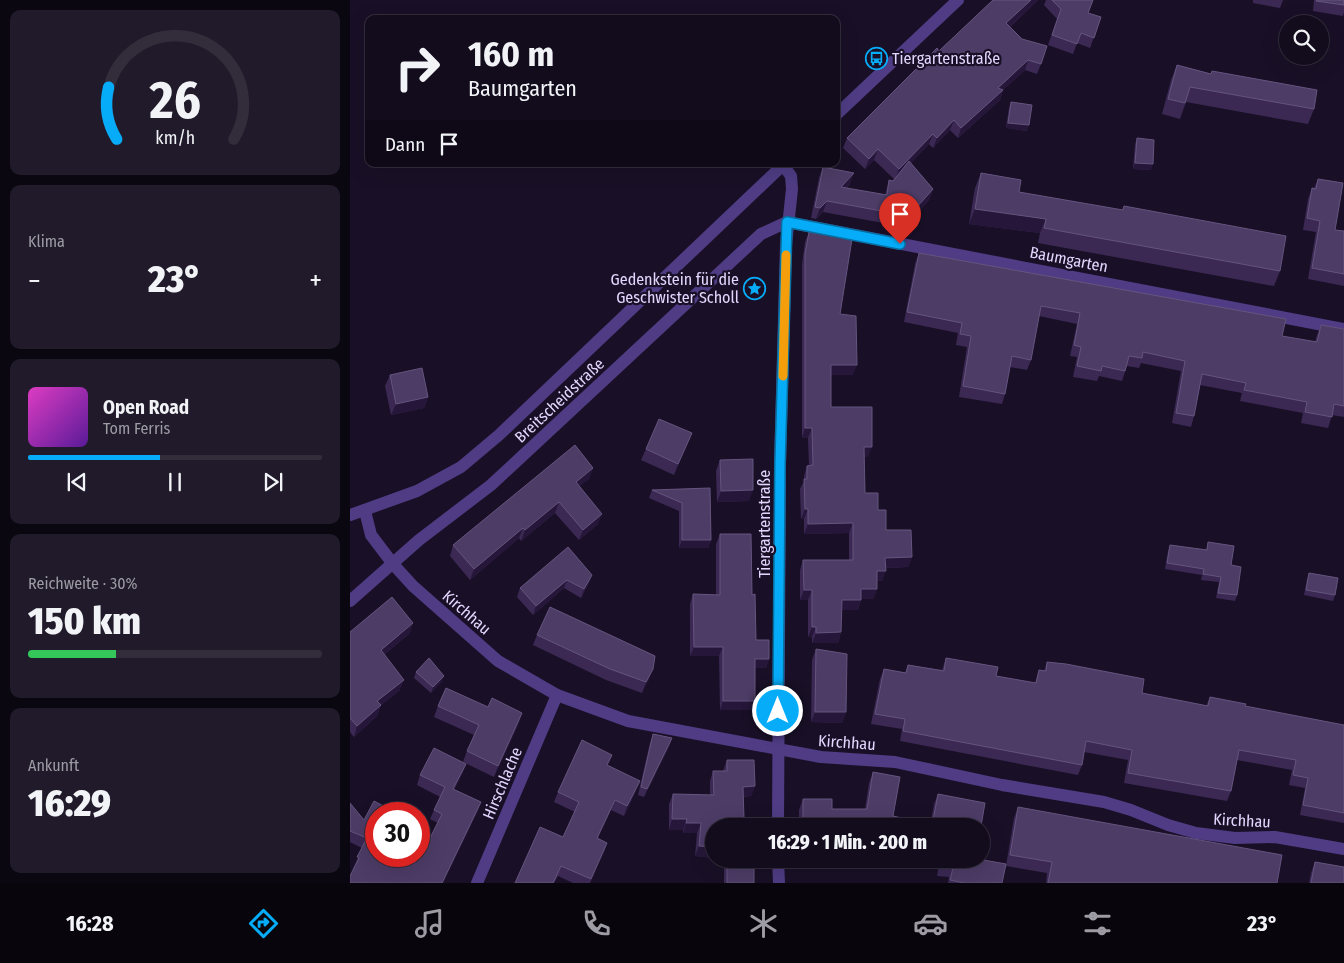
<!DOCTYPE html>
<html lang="de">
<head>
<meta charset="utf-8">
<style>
  :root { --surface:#130c1d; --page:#201a2a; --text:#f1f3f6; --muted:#9d9ba4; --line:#322c3b; --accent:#07acf9 }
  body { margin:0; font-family:"Fira Sans Condensed",sans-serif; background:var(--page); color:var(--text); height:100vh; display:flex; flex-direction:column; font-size:19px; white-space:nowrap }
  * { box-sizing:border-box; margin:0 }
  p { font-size:16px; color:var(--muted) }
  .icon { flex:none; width:28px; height:28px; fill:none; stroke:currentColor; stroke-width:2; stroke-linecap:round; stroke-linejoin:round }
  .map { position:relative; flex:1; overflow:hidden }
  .panel { display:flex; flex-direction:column; gap:10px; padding:10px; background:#0a0710; width:350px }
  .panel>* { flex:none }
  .hud { position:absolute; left:15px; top:15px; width:475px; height:152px; border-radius:10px; box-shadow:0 5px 20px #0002,0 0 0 1px var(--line); background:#130c1d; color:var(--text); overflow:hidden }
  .controls { position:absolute; left:929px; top:15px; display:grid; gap:10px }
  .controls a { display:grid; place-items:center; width:50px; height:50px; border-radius:50%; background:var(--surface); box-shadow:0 5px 20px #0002,0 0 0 1px var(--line); font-size:25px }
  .speed { position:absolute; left:15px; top:802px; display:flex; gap:10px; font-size:25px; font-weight:700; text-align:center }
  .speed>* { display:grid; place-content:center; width:65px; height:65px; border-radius:50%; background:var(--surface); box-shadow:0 5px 20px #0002,0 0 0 1px var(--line); line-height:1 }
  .speed .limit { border:8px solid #d22; background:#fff; color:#111 }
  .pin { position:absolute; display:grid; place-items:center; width:42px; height:42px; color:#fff; margin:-51px -21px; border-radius:50% 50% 50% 0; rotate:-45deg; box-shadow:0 0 5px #0007 }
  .pin .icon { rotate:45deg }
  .me { position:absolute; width:55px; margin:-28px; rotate:0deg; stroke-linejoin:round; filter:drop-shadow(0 0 4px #0008) }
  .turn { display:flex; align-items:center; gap:18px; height:105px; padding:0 20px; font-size:22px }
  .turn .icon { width:65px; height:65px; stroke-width:2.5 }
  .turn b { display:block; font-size:35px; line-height:42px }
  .then { display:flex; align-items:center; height:48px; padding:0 20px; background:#0003; gap:10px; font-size:19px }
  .big { font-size:38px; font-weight:800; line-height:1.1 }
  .panel .widget { flex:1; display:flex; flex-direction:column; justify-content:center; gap:8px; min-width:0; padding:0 18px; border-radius:10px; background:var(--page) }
  .panel .dial { align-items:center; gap:0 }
  .dial svg { height:130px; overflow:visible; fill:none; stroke:var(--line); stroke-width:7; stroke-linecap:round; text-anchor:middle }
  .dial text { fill:var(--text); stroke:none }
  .song { display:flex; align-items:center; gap:15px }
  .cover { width:60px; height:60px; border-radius:8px; background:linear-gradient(135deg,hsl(310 70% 55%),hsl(270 70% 35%)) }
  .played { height:5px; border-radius:2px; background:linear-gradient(90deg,var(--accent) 45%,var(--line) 45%) }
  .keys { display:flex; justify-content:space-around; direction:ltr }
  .heat { display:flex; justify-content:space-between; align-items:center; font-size:28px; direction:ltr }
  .charge { height:8px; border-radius:4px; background:linear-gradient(90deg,#34c759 30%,var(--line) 0) }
  .trip { position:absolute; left:355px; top:818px; width:285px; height:50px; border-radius:25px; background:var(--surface); box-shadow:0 5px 20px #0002,0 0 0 1px var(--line); font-weight:800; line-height:50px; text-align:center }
  .dock { display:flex; height:80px; justify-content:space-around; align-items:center; background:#08050c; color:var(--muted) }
  .dock .icon { width:35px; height:35px }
  .dock .current { color:var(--accent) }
  .dock b { font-size:22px; color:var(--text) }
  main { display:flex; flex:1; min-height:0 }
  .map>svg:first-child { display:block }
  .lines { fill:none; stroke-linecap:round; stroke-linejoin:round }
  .minor { stroke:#4f3c84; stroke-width:12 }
  .wall { fill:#3b2954 }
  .shaded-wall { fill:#26173a }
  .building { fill:#4d3c66; stroke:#65547e }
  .route-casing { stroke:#0570a2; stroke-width:12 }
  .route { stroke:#07acf9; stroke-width:9 }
  .slow { stroke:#f59e0b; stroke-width:9 }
  .labels { text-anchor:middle; stroke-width:4.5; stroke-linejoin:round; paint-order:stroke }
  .poi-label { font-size:16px; fill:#e4d6fe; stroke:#191027; text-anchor:start }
  .street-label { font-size:16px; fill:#e4d6fe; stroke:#191027 }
</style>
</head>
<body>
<main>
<section class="panel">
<div class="widget dial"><svg viewBox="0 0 100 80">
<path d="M14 69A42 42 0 1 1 86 69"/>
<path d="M14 69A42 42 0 0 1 9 37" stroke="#07acf9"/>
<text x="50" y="56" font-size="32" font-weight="700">26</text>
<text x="50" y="72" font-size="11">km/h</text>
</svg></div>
<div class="widget"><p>Klima</p>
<div class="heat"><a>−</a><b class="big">23°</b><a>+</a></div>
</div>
<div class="widget">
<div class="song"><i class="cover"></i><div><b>Open Road</b><p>Tom Ferris</p></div></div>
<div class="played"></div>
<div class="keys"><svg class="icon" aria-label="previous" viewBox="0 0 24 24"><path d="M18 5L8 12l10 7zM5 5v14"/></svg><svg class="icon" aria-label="pause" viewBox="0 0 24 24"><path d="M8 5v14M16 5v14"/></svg><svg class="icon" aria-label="next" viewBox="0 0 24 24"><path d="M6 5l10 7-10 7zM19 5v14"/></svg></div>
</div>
<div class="widget"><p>Reichweite · 30%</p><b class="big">150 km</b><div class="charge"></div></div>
<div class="widget"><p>Ankunft</p><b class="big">16:29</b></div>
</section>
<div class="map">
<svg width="994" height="883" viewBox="0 0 994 883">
  <rect width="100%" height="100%" fill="#191027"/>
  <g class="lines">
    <g class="minor">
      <path d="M 486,115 L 608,0"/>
      <path d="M 15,511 L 21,535 L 43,564 L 63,586 L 148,661 L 207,695 L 278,721 L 471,757 L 545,762 L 652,785 L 754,802 L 781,810 L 818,825 L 846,833 L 885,838 L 925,837 L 994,849"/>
      <path d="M 0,515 L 67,491 L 111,467 L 149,435 L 434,164"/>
      <path d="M 0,601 L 69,540 L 141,485 L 411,234 L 437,222 L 994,329"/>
      <path d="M 428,826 L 430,464 L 436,245 L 442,189 L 441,176 L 433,165"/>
      <path d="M 428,859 L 429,883"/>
      <path d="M 127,883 L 207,695"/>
    </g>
  </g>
  <g class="wall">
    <path d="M 643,0 L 688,0 L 660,27 L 691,64 L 687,74 L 675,70 L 653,90 L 650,100 L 608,138 L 600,130 L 583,148 L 579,144 L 561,163 L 583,189 L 579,200 L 555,227 L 473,212 L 466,219 L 461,218 L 469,178 L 473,167 L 500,184 L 497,188 L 535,195 L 539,180 L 543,181 L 544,179 L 524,160 L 515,169 L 493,148 L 497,138 Z"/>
    <path d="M 696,0 L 743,0 L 738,13 L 751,17 L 740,48 L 727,43 L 723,54 L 698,45 L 707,19 L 694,5 Z"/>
    <path d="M 903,0 L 933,0 L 930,8 L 903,3 Z"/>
    <path d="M 964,0 L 994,0 L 994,12 L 993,16 L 963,11 Z"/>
    <path d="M 827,65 L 861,74 L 964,109 L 958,124 L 836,102 L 830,119 L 812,114 L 821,80 Z"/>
    <path d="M 661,102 L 677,131 L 656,128 L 659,108 Z"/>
    <path d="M 787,138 L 801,170 L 783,169 L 785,144 Z"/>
    <path d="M 631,173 L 669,192 L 772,210 L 774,206 L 930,271 L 924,286 L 688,243 L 690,233 L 619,224 L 625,188 Z"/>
    <path d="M 968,179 L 985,230 L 994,231 L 994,286 L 958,279 L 966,232 L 953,230 L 958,199 L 962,188 L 964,188 Z"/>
    <path d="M 459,232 L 490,314 L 503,375 L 481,375 L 481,407 L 518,457 L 514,457 L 515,493 L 528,510 L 536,530 L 562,557 L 558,567 L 535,568 L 532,581 L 527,581 L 527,589 L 523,599 L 511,599 L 508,610 L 491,610 L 491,632 L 488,643 L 462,643 L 462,637 L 458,637 L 458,600 L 450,600 L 450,570 L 453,560 L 499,560 L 499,533 L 454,534 L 454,519 L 451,519 L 450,489 L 454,481 L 454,476 L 457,466 L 459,465 L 458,438 L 452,438 L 452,264 L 455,242 Z"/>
    <path d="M 569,253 L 932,336 L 965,342 L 967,335 L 971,325 L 994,329 L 994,417 L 982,415 L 978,428 L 951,423 L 953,413 L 890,401 L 892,393 L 850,385 L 844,416 L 841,427 L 822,423 L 831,371 L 791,363 L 789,368 L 777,366 L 772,381 L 749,376 L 747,381 L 723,377 L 727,357 L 720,356 L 727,324 L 689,316 L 681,360 L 677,370 L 660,367 L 655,394 L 652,404 L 609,397 L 617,347 L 606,345 L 608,333 L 554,322 L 565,264 Z"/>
    <path d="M 40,375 L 78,397 L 74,408 L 41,415 L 35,386 Z"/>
    <path d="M 342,433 L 324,475 L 291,460 L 296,449 Z"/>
    <path d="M 370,460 L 399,501 L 367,502 L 366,471 Z"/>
    <path d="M 243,468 L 239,479 L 229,486 L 248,524 L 229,540 L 205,513 L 171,541 L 169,538 L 120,580 L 100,556 L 103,545 Z"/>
    <path d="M 360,488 L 361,540 L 358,548 L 329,548 L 329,511 L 299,498 L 302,490 Z"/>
    <path d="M 370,534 L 402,595 L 406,640 L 419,659 L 416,668 L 405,668 L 405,701 L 401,710 L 370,710 L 369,656 L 340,656 L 340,604 L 343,594 L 366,595 L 366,544 Z"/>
    <path d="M 858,542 L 881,565 L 887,595 L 885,601 L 866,598 L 869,582 L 851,580 L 852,575 L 815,569 L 818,551 L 820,545 L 856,550 Z"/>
    <path d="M 959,573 L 985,595 L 983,601 L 954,595 L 957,579 Z"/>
    <path d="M 242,575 L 239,583 L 231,598 L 214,588 L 183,615 L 167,597 L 170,588 Z"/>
    <path d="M 0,632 L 60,633 L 34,655 L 50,690 L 31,705 L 27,716 L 4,737 L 0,732 Z"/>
    <path d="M 187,635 L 303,669 L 292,693 L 256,680 L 183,645 Z"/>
    <path d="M 466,649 L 496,712 L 492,723 L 461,722 L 462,660 Z"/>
    <path d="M 596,658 L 646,676 L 685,683 L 689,670 L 694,671 L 697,662 L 792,693 L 856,706 L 860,697 L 895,706 L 994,725 L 994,823 L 950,815 L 955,788 L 939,785 L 942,770 L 887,760 L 881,791 L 877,801 L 774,783 L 778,760 L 734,752 L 732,765 L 728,775 L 550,741 L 552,729 L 521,724 L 530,679 L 534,669 L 555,673 L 558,665 L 592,670 Z"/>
    <path d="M 66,672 L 92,681 L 81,693 L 64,678 Z"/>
    <path d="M 88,706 L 138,707 L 172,713 L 168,725 L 144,777 L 113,762 L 117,751 L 124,735 L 84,717 Z"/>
    <path d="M 303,734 L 322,738 L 319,747 L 294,797 L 288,795 L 300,743 Z"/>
    <path d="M 377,760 L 405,786 L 401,796 L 393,797 L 364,826 L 364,859 L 404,859 L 404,883 L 374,883 L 374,860 L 364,860 L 364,858 L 345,856 L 347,833 L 333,833 L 333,830 L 319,830 L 319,804 L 323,794 L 360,795 L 360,781 L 363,771 L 373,771 Z"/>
    <path d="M 116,764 L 112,774 L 104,790 L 131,802 L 127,812 L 93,883 L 0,883 L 4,867 L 12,848 L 0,842 L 0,803 L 26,856 L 70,858 L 88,823 L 80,819 L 90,797 L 67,785 L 70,775 Z"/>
    <path d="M 258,766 L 286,791 L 274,816 L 261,810 L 248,838 L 257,843 L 240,883 L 223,883 L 208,876 L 204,883 L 165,883 L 213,837 L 225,812 L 204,802 L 208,792 Z"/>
    <path d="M 523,772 L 543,816 L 555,826 L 449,826 L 449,810 L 453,799 L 482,809 L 515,809 L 519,783 Z"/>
    <path d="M 588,794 L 631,826 L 580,826 L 584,804 Z"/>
    <path d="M 668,807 L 927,883 L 696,883 L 697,873 L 656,866 L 664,818 Z"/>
    <path d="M 449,859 L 480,859 L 478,866 L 449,866 Z"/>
    <path d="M 590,859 L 628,859 L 652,883 L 598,883 L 599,877 L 587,876 Z"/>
    <path d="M 965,862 L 994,883 L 959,883 L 961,873 Z"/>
  </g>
  <g class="shaded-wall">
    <path d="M 681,0 L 688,0 L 653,33 L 656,23 Z"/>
    <path d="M 678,60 L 675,70 L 653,90 L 650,100 L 608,138 L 611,128 L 648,88 Z"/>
    <path d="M 604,120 L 600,130 L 583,148 L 587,138 Z"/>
    <path d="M 658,123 L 679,125 L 677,131 L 656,128 Z"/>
    <path d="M 583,134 L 579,144 L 545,180 L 549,169 Z"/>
    <path d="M 528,149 L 524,160 L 515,169 L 519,159 Z"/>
    <path d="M 785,163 L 803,164 L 801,170 L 783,169 Z"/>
    <path d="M 504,173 L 500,184 L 487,198 L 491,187 Z"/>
    <path d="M 583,189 L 579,200 L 555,227 L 559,216 Z"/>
    <path d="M 477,201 L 473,212 L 466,219 L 470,208 Z"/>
    <path d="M 625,209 L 696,219 L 690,233 L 619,224 Z"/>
    <path d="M 481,365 L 507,365 L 503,375 L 478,375 Z"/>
    <path d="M 78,397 L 74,408 L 41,415 L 46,404 Z"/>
    <path d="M 455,428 L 462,428 L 458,438 L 452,438 Z"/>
    <path d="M 342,433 L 337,445 L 324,475 L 328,464 Z"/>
    <path d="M 514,447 L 522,447 L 518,457 L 510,457 Z"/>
    <path d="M 243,468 L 239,479 L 222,492 L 226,482 Z"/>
    <path d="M 403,490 L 399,501 L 367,502 L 371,491 Z"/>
    <path d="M 209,502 L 205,513 L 171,541 L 175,530 Z"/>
    <path d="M 455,509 L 458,509 L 454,519 L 451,519 Z"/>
    <path d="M 252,514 L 248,524 L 229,540 L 233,530 Z"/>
    <path d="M 503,523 L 499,533 L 454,534 L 458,524 Z"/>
    <path d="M 173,528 L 169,538 L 120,580 L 124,569 Z"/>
    <path d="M 332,540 L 361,540 L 358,548 L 329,548 Z"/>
    <path d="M 562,557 L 558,567 L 532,568 L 535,558 Z"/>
    <path d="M 527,571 L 536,571 L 532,581 L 523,581 Z"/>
    <path d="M 242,575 L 239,583 L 231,598 L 234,589 Z"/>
    <path d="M 217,580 L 214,588 L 183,615 L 186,606 Z"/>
    <path d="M 511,589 L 527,589 L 523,599 L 507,599 Z"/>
    <path d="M 454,590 L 462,590 L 458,600 L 450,600 Z"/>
    <path d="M 492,600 L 511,600 L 508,610 L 488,610 Z"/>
    <path d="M 63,623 L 60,633 L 27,661 L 31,650 Z"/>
    <path d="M 462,627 L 466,627 L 462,637 L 458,637 Z"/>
    <path d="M 491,632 L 488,643 L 462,643 L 466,633 Z"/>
    <path d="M 344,647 L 373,647 L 369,656 L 340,656 Z"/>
    <path d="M 405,659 L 419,659 L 416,668 L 402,668 Z"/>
    <path d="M 303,669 L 299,680 L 292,693 L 296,682 Z"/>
    <path d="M 94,676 L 92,681 L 81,693 L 83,687 Z"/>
    <path d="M 54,680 L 50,690 L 23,711 L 27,701 Z"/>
    <path d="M 373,701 L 405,701 L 401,710 L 370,710 Z"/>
    <path d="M 31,705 L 27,716 L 4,737 L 7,726 Z"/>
    <path d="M 465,712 L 496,712 L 492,723 L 461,722 Z"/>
    <path d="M 172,713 L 168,725 L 144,777 L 148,766 Z"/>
    <path d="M 322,738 L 319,747 L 294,797 L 297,789 Z"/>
    <path d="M 116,764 L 112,774 L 99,799 L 103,789 Z"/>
    <path d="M 290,781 L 286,791 L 274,816 L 277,806 Z"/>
    <path d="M 405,786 L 401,796 L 389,797 L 393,787 Z"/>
    <path d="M 265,800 L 261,810 L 243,848 L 247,838 Z"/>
    <path d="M 131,802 L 127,812 L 93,883 L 92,883 Z"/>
    <path d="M 322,819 L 337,819 L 333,830 L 319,830 Z"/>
    <path d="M 336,823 L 351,823 L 347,833 L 333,833 Z"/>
    <path d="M 257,843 L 254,853 L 239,883 L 241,879 Z"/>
    <path d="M 349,846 L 364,847 L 364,858 L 345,856 Z"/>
    <rect x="364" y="859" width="10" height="1"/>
    <path d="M 452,859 L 480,859 L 478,866 L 449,866 Z"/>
  </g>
  <g class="building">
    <path d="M 643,0 L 681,0 L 656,23 L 672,39 L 697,46 L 691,64 L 678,60 L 648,88 L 653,90 L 611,128 L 604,120 L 587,138 L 583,134 L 549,169 L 528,149 L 519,159 L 497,138 L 587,48 L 589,51 Z"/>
    <path d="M 702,0 L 743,0 L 738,13 L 751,17 L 744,38 L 731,33 L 727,44 L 702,35 L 711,9 Z"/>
    <path d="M 967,0 L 994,0 L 994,5 L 966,1 Z"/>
    <path d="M 827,65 L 861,74 L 862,71 L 967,90 L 964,109 L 840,87 L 835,103 L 818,99 Z"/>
    <path d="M 661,102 L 682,105 L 679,125 L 658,123 Z"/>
    <path d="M 787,138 L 804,140 L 803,164 L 785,163 Z"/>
    <path d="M 559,161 L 583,189 L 559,216 L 477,201 L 470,208 L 465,207 L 473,167 L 504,173 L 491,187 L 537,195 L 539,180 L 543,181 Z"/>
    <path d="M 631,173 L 671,180 L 669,192 L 773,210 L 774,206 L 936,236 L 930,271 L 694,228 L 696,219 L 625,209 Z"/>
    <path d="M 968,179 L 993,183 L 985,230 L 994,231 L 994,274 L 962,268 L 970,221 L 957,218 L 962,188 L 966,189 Z"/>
    <path d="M 459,232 L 502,239 L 490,314 L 506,316 L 507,365 L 481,365 L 481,407 L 522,407 L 522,447 L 514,447 L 515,493 L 528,493 L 528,510 L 536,510 L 536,530 L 561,530 L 562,557 L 535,558 L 536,571 L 527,571 L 527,589 L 511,589 L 511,600 L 492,600 L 491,632 L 466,633 L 466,627 L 462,627 L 462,590 L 454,590 L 453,560 L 503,560 L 503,523 L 458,524 L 458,509 L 455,509 L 454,479 L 457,479 L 457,466 L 463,465 L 462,428 L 455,428 L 455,254 Z"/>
    <path d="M 569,253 L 936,319 L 932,336 L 967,342 L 971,325 L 994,329 L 994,406 L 984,404 L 982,417 L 955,412 L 957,402 L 894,390 L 896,383 L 852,374 L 844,416 L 826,413 L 835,361 L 793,352 L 792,358 L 779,356 L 775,371 L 752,366 L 751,371 L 727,366 L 731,347 L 724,345 L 730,313 L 691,306 L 681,360 L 662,356 L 655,394 L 613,386 L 621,336 L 610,334 L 612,323 L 557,312 Z"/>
    <path d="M 72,368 L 78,397 L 46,404 L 40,375 Z"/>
    <path d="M 309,419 L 342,433 L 328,464 L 296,449 Z"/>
    <path d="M 225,445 L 243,468 L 226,482 L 252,514 L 233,530 L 209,502 L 175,530 L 173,528 L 124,569 L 103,545 Z"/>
    <path d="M 403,459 L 403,490 L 371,491 L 370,460 Z"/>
    <path d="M 360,488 L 361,540 L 332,540 L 332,503 L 302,490 Z"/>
    <path d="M 370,534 L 401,534 L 402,595 L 405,594 L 406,640 L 419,640 L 419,659 L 405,659 L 405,701 L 373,701 L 373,647 L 344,647 L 343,594 L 370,595 Z"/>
    <path d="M 858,542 L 884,546 L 881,565 L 891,567 L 887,595 L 868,593 L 871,577 L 853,574 L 854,569 L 817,563 L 820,545 L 857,550 Z"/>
    <path d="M 218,547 L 242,575 L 234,589 L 217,580 L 186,606 L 170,588 Z"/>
    <path d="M 959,573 L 988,578 L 985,595 L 956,590 Z"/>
    <path d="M 42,597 L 63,623 L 31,650 L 54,680 L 27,701 L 31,705 L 7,726 L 0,718 L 0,632 Z"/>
    <path d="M 200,607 L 305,656 L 303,669 L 296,682 L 260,669 L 187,635 Z"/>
    <path d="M 466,649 L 497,654 L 496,712 L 465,712 Z"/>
    <path d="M 79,658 L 94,676 L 83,687 L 66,672 Z"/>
    <path d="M 596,658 L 648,667 L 646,676 L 686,683 L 689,670 L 696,671 L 697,662 L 716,664 L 794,679 L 792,693 L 858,706 L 860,697 L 896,704 L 895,706 L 994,725 L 994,813 L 953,805 L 958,778 L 943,775 L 946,760 L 889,750 L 881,791 L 778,773 L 782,750 L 736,741 L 732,765 L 553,731 L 555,719 L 525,714 L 534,669 L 556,673 L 558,665 L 594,671 Z"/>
    <path d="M 96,688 L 138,707 L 142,698 L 172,713 L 148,766 L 117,751 L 129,725 L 88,706 Z"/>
    <path d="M 303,734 L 322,738 L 297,789 L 291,787 Z"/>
    <path d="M 232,740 L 262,755 L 257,765 L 290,781 L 277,806 L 265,800 L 247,838 L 257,843 L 241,879 L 211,866 L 203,883 L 165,883 L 190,827 L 213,837 L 229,802 L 208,792 Z"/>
    <path d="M 84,748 L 116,764 L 103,789 L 131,802 L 92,883 L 0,883 L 0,876 L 9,858 L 7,857 L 17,838 L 0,831 L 0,803 L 14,820 L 24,801 L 49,814 L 26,814 L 26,856 L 66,856 L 70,858 L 92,814 L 84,810 L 95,787 L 70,775 Z"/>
    <path d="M 377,760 L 404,760 L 405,786 L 393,787 L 394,819 L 405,819 L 405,826 L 364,826 L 364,847 L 349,846 L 351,823 L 336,823 L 337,819 L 322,819 L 323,794 L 364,795 L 363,771 L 377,771 Z"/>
    <path d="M 523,772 L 550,777 L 543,816 L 556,819 L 555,826 L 453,826 L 453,799 L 482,799 L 482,809 L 517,809 Z"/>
    <path d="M 588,794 L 635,803 L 631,826 L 582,826 Z"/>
    <path d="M 668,807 L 932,855 L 927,883 L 698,883 L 702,862 L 660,855 Z"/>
    <rect x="377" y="859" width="27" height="24"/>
    <path d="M 592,859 L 628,859 L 656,864 L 652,883 L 614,883 L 600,880 L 603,868 L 591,866 Z"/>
    <path d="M 965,862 L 994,867 L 994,883 L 961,883 Z"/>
  </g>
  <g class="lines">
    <defs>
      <path id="route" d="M 428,711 L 430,464 L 437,222 L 550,244"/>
    </defs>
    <use href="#route" class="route-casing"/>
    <use href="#route" class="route"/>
    <path class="slow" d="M 433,376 L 436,255"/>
  </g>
  <defs>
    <symbol id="bus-ring" viewBox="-11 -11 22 22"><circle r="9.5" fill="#191027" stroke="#07acf9" stroke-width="1.5"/><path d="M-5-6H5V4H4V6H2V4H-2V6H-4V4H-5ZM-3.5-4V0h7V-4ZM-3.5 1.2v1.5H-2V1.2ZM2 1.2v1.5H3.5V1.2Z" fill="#07acf9"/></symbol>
    <symbol id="sight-ring" viewBox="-11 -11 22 22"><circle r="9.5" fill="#191027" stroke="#07acf9" stroke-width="1.5"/><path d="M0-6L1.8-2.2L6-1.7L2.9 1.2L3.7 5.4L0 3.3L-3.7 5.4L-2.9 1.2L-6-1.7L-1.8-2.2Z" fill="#07acf9"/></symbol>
  </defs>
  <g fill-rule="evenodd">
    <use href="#bus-ring" x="514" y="46" width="25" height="25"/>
    <use href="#sight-ring" x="392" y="276" width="25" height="25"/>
  </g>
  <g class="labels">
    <g class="poi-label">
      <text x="542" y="64">Tiergartenstraße</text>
      <text x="389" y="285" text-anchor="end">Gedenkstein für die<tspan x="389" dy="18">Geschwister Scholl</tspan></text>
    </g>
    <g class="street-label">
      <text transform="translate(719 259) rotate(11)" y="6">Baumgarten</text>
      <text transform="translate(209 400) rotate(-43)" y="6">Breitscheidstraße</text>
      <text transform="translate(414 524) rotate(-90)" y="6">Tiergartenstraße</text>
      <text transform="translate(117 612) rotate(41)" y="6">Kirchhau</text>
      <text transform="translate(497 742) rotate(4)" y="6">Kirchhau</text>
      <text transform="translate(152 783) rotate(-67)" y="6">Hirschlache</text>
      <text transform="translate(892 820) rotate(3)" y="6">Kirchhau</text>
    </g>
  </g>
</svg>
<div class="controls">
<a><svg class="icon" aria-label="search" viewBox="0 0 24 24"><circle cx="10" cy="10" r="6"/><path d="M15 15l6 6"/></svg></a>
</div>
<div class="speed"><div class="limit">30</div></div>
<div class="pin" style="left:550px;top:244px;background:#d93025"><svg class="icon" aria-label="arrive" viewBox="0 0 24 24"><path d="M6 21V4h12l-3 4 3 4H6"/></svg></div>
<svg class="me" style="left:428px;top:711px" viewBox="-20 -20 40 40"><circle r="17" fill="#07acf9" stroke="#fff" stroke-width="3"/><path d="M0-11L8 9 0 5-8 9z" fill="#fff"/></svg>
<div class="trip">16:29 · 1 Min. · 200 m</div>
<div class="hud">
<div class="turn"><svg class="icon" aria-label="right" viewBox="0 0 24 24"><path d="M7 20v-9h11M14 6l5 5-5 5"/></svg><div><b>160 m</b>Baumgarten</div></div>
<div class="then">Dann<svg class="icon" aria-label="arrive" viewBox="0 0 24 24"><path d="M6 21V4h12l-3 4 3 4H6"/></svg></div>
</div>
</div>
</main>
<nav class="dock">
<b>16:28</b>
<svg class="icon current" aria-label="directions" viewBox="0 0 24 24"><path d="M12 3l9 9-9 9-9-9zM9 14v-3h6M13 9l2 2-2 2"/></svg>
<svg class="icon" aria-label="music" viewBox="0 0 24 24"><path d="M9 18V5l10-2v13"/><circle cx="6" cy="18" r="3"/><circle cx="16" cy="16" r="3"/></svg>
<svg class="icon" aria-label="phone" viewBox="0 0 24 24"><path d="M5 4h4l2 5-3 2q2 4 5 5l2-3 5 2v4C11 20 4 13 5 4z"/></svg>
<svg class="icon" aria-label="climate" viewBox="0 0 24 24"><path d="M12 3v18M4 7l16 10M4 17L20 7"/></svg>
<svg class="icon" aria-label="car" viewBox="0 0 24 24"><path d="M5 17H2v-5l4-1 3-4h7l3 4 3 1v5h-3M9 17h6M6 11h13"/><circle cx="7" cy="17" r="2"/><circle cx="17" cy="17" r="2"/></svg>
<svg class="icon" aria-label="filters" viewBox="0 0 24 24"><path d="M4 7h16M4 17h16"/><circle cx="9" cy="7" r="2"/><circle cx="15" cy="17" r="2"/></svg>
<b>23°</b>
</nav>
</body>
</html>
